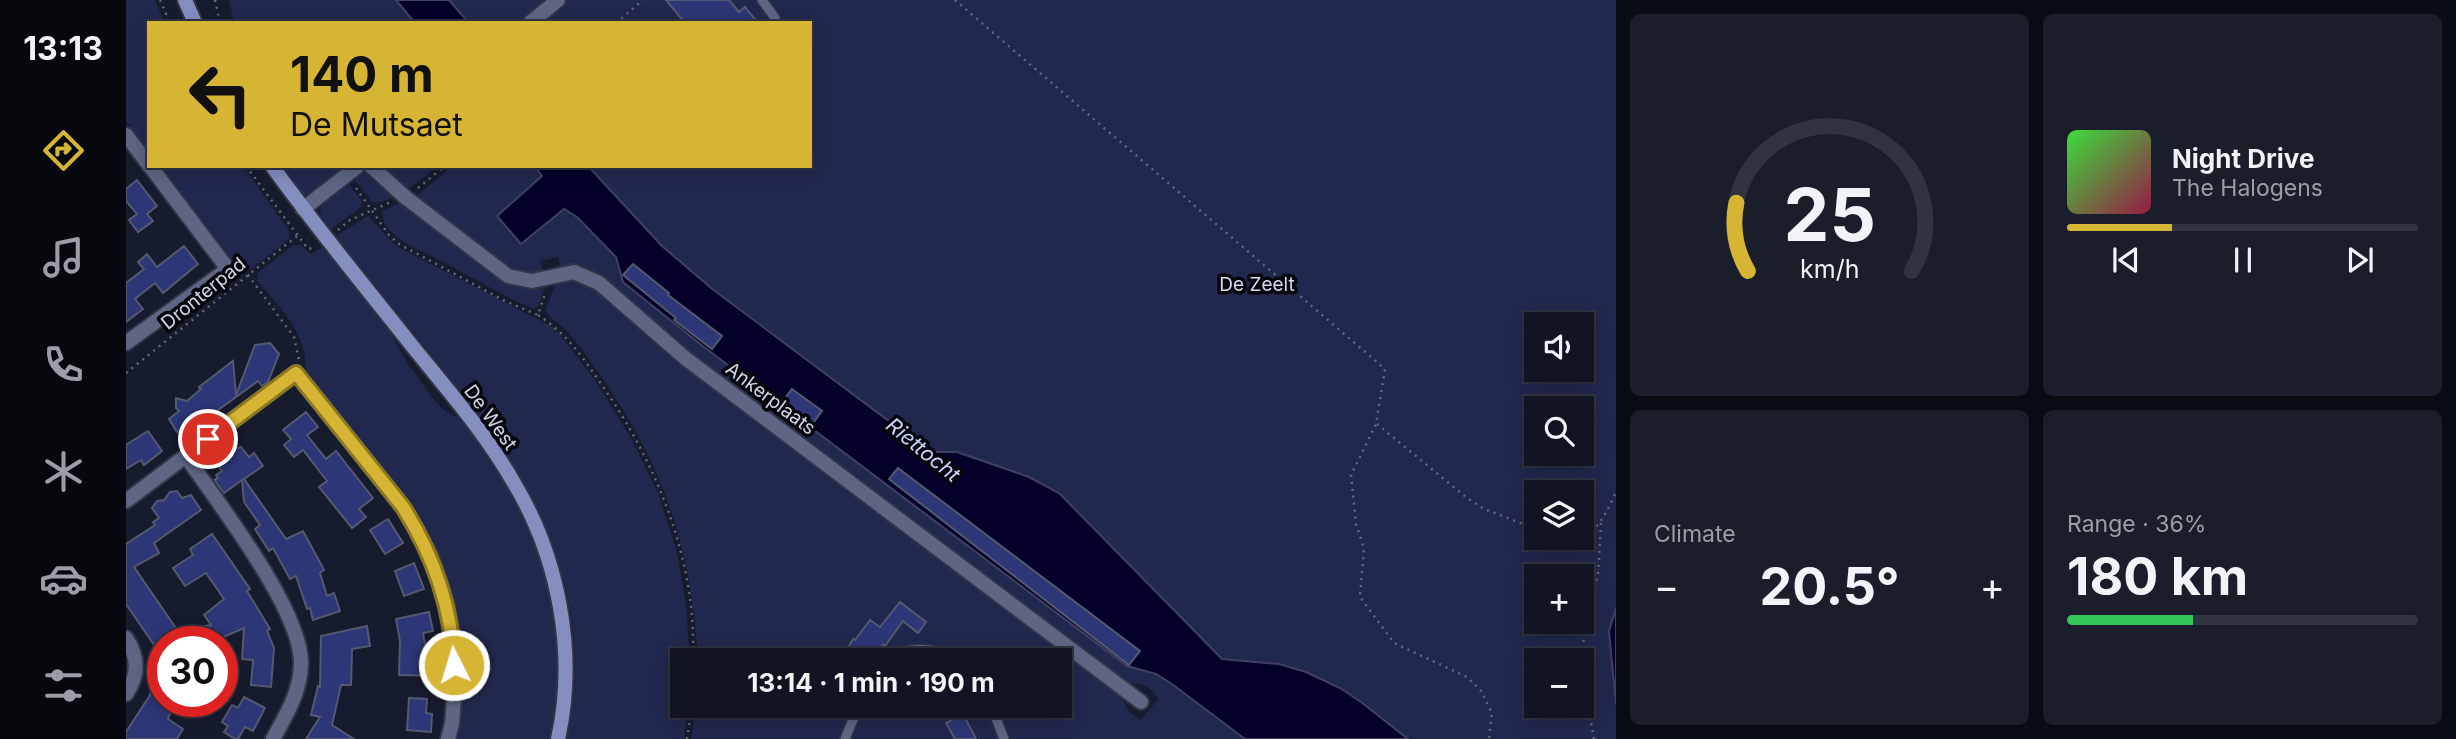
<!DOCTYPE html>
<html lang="en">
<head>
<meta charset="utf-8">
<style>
  :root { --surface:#111422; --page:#1a1d2a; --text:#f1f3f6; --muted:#9c9ea5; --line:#303340; --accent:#d6b534 }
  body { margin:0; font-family:Inter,sans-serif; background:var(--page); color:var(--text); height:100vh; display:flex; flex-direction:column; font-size:26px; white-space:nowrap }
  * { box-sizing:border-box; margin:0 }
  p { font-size:23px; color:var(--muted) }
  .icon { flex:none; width:38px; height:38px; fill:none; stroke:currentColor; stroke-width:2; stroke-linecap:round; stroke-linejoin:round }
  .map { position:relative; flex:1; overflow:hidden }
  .sheet { display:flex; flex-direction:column; gap:14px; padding:14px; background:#090b13; width:840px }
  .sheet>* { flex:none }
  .guide { position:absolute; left:21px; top:21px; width:665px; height:147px; border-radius:0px; box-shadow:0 4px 18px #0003,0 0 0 2px var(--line); background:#d6b534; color:#111; overflow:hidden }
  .buttons { position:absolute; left:1398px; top:312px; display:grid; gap:14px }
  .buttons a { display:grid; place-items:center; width:70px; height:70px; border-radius:0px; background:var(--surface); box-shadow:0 4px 18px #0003,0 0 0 2px var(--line); font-size:35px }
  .speed { position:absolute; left:21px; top:626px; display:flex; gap:14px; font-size:35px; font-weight:700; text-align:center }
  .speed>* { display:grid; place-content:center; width:91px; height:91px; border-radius:50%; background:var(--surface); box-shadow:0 4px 18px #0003,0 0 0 2px var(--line); line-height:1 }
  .speed .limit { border:10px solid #d22; background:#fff; color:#111 }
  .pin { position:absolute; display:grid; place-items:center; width:60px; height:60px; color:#fff; margin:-30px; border:4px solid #fff; border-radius:50%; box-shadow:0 2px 7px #0007 }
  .me { position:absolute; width:77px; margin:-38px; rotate:355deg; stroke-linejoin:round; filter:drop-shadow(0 0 5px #0008) }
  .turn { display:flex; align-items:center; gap:24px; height:147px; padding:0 28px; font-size:32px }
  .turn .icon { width:91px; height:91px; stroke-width:2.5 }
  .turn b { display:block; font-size:49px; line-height:60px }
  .big { font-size:52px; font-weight:700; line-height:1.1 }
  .sheet .tile { flex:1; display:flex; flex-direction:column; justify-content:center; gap:10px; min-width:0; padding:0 24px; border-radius:10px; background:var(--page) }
  .sheet .dial { align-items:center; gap:0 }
  .dial svg { height:182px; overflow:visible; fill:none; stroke:var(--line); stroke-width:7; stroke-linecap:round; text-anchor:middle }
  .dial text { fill:var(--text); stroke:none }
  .song { display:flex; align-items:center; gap:21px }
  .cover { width:84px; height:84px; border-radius:10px; background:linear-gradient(135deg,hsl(120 70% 55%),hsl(340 70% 35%)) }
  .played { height:7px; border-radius:4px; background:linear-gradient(90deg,var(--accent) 30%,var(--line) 30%) }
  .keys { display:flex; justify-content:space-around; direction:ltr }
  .heat { display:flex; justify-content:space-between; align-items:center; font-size:38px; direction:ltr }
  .charge { height:10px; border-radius:5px; background:linear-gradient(90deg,#34c759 36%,var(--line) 0) }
  .sheet .tiles { flex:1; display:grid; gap:14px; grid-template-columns:repeat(2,1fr) }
  .trip { position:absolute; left:544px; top:648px; width:402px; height:70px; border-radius:0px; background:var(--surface); box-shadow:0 4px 18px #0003,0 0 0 2px var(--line); font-weight:700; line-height:70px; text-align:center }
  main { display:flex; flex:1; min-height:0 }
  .tabs { display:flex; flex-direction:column; width:126px; justify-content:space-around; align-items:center; background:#07080e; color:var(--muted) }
  .tabs .icon { width:49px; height:49px }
  .tabs .active { color:var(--accent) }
  .tabs b { font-size:32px; color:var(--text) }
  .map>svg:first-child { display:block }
  .green { fill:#21284d; fill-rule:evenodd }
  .water { fill:#040029; stroke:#424061; stroke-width:2 }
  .building { fill:#2d3676; stroke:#54596f; stroke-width:2 }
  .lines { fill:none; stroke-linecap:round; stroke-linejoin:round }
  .service-casing { stroke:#313547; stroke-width:12 }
  .minor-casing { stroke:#313547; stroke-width:18 }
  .secondary-casing { stroke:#313547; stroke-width:18 }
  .path { stroke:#646878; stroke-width:2.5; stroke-dasharray:2 5; stroke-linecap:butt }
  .service { stroke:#5e6684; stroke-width:9 }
  .minor { stroke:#5e6684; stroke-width:14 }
  .secondary { stroke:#848fc0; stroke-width:14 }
  .route-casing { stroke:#8b7622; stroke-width:18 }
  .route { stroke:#d6b534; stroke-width:12 }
  .labels { text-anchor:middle; stroke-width:7; stroke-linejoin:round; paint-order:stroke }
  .park-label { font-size:19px; fill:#d5daee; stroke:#05070e }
  .street-label { font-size:19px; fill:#d3d7e3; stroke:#05070e }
  .water-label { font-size:21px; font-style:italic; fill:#cad4fb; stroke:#05070e }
</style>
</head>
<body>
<main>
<nav class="tabs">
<b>13:13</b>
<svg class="icon active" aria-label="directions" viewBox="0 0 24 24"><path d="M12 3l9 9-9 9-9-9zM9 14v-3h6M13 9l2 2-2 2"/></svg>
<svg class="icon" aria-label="music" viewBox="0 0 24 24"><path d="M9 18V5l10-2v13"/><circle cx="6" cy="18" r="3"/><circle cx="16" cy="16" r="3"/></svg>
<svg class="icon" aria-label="phone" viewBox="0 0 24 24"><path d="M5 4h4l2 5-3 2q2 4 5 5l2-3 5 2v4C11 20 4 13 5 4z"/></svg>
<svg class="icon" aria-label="climate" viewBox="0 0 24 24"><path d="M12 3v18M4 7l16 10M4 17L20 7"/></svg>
<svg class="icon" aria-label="car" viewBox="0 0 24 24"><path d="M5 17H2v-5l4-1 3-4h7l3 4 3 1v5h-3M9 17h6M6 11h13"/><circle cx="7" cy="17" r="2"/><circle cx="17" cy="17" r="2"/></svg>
<svg class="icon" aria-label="filters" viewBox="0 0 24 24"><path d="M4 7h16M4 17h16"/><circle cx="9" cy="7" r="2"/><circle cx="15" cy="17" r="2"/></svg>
</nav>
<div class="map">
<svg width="1490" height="739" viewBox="0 0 1490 739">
  <rect width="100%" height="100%" fill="#171b2e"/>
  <g class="green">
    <path d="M 0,0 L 29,0 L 39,23 L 23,23 L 23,151 L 0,121 Z"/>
    <path d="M 103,0 L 270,0 L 289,23 L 108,23 Z"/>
    <path d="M 323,0 L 1490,0 L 1490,739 L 1282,739 L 1235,702 L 1214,688 L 1180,672 L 1153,664 L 1096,659 L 933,492 L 921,485 L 799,448 L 585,288 L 536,246 L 462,166 L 684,166 L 684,23 L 343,23 ZM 1410,324 L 1456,324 L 1456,369 L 1410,369 ZM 1410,408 L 1456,408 L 1456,453 L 1410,453 ZM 1410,492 L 1456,492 L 1456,537 L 1410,537 ZM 1410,576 L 1456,576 L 1456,621 L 1410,621 ZM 1410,660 L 1456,660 L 1456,705 L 1410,705 Z"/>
    <path d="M 35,166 L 117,166 L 164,232 L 163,239 L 124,270 L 113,268 Z"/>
    <path d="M 157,166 L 209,166 L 215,173 L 188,194 L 177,194 Z"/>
    <path d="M 253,166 L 312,166 L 280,191 Z"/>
    <path d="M 326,166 L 409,166 L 416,176 L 395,244 L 438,208 L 451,217 L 490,257 L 497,282 L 523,303 L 578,347 L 1001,666 L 1030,674 L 1046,684 L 1119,739 L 565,739 L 570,705 L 934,705 L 934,660 L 572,660 C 566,551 539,469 477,379 C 466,363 454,346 441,331 C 434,323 423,319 419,310 L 430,283 L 448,279 L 462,282 L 529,341 L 994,694 L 1003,712 L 1015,720 L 1033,698 L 1021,686 L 997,681 L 563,354 L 471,275 L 451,267 L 435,269 L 432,257 L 414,261 L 417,274 L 406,275 L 385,272 L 288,198 Z"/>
    <path d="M 238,173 L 245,175 L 270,196 L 252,203 L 246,202 L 229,180 L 232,174 Z"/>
    <path d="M 222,183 L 236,201 L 235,207 L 205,229 L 194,215 L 195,205 Z"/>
    <path d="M 277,202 L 348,257 L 420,285 L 412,306 L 407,309 C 373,294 343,275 310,258 C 296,251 280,246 268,234 C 261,228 256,220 256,211 Z"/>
    <path d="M 242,216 L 270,246 L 425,326 L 433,333 L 468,379 L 505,438 L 532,493 L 551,552 L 560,605 L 564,660 L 556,660 L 556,705 L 562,705 L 558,739 L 441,739 C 474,582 400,473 307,357 C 275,317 242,276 210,236 Z"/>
    <path d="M 167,245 L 174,245 L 185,254 L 198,246 C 218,271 240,296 258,322 C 269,338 276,357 288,372 C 297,384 307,401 318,410 C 324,414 332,416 337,421 C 348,431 356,447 365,459 C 422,541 444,641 424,739 L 328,739 C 332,714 337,689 336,664 C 333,543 249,462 179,372 C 183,333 154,309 131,280 L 132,273 Z"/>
  </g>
  <g class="water">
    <path d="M 270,0 L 323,0 L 343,23 L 289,23 Z"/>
    <path d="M 409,166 L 462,166 L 536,246 L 585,288 L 799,448 L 809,452 L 831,452 L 903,477 L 933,493 L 1096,659 L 1153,664 L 1180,672 L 1214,688 L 1235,702 L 1282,739 L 1119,739 L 1046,684 L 1030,674 L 1001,666 L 578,347 L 523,303 L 497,282 L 490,257 L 451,217 L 438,209 L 395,244 L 371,216 L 416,176 Z"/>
    <path d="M 1490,608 L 1490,704 L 1483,631 Z"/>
  </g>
  <g class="building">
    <path d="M 540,0 L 603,0 L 613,12 L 619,7 L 632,23 L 559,23 Z"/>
    <path d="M 11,180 L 31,206 L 21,214 L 27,221 L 12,232 L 3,220 L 11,214 L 0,201 L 0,189 Z"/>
    <path d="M 58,246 L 72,264 L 37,293 L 29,283 L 9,299 L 17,309 L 0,322 L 0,283 L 18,269 L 12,262 L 21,254 L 31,267 Z"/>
    <path d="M 507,264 L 543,293 L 542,295 L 596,336 L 586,349 L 548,320 L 550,318 L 497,275 Z"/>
    <path d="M 144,343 L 153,354 L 142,382 L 136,386 L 132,381 L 66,429 L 62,424 L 51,432 L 43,419 L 53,411 L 50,408 L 50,398 L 61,401 L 75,389 L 73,387 L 107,361 L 110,395 L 129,345 Z"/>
    <path d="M 666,389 L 696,411 L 687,423 L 657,401 Z"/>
    <path d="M 180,412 L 192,427 L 181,435 L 200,459 L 210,451 L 247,498 L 233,509 L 240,517 L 226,528 L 193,487 L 201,481 L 177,450 L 168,457 L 158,445 L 165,439 L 157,430 Z"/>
    <path d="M 22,431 L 36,451 L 18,465 L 15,460 L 0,469 L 0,445 Z"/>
    <path d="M 115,447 L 123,457 L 128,453 L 137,466 L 118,479 L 160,539 L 177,531 L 198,570 L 194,573 L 201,596 L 208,593 L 214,611 L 187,620 L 184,608 L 181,609 L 170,576 L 164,579 L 147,548 L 143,551 L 129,529 L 134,525 L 118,502 L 116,480 L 98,493 L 88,480 L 92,478 L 90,475 L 96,471 L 91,464 L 95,458 L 104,455 L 108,449 Z"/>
    <path d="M 772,468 L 1014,651 L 1003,665 L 763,479 Z"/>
    <path d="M 51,491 L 56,498 L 65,495 L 75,510 L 28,543 L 33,553 L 8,567 L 52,631 L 85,625 L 78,615 L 98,599 L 80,573 L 59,586 L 47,568 L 67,555 L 64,549 L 86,534 L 124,589 L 121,591 L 144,629 L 141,631 L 148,648 L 145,687 L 125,685 L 127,660 L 116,659 L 118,628 L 86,642 L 37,642 L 37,658 L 0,604 L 0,544 L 29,525 L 27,522 L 33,518 L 26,508 L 31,501 L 38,500 L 44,492 Z"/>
    <path d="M 262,519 L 277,543 L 259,554 L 244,530 Z"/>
    <path d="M 288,563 L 298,589 L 278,596 L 269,571 Z"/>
    <path d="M 774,602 L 800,622 L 792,633 L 777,621 L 759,646 L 757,644 L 747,660 L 715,660 L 727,639 L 729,640 L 744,620 L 754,627 Z"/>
    <path d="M 303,612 L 307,631 L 297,633 L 302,660 L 312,661 L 311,676 L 273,675 L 274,641 L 270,619 Z"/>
    <path d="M 241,626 L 244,646 L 226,649 L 225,685 L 215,685 L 206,725 L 228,739 L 180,739 L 194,717 L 185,715 L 192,686 L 194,687 L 195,636 Z"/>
    <path d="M 31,664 L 37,664 L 37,702 L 48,702 L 42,719 L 57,729 L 51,739 L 0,739 L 0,732 L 24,695 Z"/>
    <path d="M 118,697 L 139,708 L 127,731 L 119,727 L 112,739 L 109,739 L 98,732 L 102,726 L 96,722 L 106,705 L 112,708 Z"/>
    <path d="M 283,698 L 301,699 L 300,713 L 306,714 L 305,732 L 281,730 Z"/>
    <path d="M 837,714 L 850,739 L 829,739 L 820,723 Z"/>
  </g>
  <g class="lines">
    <defs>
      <g id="service">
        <path d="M 636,0 L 649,18"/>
        <path d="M 759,660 C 780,645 810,647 831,660"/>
        <path d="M 865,705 L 878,739"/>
        <path d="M 719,739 L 733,705"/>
      </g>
      <g id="minor">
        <path d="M 404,23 L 432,0"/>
        <path d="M 0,135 L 23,165"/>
        <path d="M 245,166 L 279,197 L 382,276 L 406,281 L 448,272 L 473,283 L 559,358 L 1015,702"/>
        <path d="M 177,209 L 232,166"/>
        <path d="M 0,343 L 102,269 L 24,166"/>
        <path d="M 60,456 C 91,502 177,611 175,665 C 174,693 160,715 147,739"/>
        <path d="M 0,501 L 170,373 L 277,507 L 305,556 L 321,604 L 327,644 L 329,686 L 326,724 L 322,739"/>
        <path d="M 0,638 C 13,658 13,675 0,694"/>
      </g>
      <g id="secondary">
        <path d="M 59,0 L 69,23"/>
        <path d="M 146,166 C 190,227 237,284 283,342 C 320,388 359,432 388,483 C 433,558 451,654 432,739"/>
      </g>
    </defs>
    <use href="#service" class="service-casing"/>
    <use href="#minor" class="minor-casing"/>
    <use href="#secondary" class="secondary-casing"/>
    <g class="path">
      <path d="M 34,0 L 44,23"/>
      <path d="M 89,0 L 94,23"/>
      <path d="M 829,0 L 1259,369 L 1250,424 L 1225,475 L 1230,524 L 1238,548 L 1234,597 L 1268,643 L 1341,677 L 1355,691 L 1366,713 L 1363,739"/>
      <path d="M 490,23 L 517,0"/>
      <path d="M 120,166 L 182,249 L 190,247"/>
      <path d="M 230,188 L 263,235 L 273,244 L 379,301 L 412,315 L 419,294"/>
      <path d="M 292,188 L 319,166"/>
      <path d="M 212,230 L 224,220 L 265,202"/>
      <path d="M 115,273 L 122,275 L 168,337 L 173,360"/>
      <path d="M 412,315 C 440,334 454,353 473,381 C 530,461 571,560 567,660"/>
      <path d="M 0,373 L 171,236"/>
      <path d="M 1251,424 L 1341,498 L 1358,509 L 1410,529"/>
      <path d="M 1433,537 C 1466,548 1478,517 1490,492"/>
      <path d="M 561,739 L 566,705"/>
      <path d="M 1468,739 L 1460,694 L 1457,657 L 1458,622 L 1472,575 L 1475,523"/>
    </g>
    <use href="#service" class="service"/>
    <use href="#minor" class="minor"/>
    <use href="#secondary" class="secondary"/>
  </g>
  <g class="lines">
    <defs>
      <path id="route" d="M 82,439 L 170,373 L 277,507 C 308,556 326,607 328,665"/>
    </defs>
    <use href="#route" class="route-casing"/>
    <use href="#route" class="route"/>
  </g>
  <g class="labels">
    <g class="park-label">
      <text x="1131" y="291">De Zeelt</text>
    </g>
    <g class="street-label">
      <text transform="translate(77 293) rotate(-39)" y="7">Dronterpad</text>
      <text transform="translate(645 398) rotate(37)" y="7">Ankerplaats</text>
      <text transform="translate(365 417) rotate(54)" y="7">De West</text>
    </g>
    <g class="water-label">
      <text transform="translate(797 450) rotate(39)" y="7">Riettocht</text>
    </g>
  </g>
</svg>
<div class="buttons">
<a><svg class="icon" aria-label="sound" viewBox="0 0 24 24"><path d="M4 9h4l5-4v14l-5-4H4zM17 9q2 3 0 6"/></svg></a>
<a><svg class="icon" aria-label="search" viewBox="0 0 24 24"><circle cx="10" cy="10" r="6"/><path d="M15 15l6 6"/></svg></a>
<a><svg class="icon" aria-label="layers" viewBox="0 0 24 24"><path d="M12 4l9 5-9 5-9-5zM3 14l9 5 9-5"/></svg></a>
<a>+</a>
<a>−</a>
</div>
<div class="speed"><div class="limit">30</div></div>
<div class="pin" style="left:82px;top:439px;background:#d93025"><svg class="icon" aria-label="arrive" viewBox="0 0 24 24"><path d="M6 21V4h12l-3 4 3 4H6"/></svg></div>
<svg class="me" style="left:328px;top:665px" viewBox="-20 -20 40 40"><circle r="17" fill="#d6b534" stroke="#fff" stroke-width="3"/><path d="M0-11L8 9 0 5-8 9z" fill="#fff"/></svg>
<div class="trip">13:14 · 1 min · 190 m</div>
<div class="guide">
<div class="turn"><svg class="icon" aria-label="left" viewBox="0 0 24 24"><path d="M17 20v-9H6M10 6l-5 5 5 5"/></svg><div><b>140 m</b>De Mutsaet</div></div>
</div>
</div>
<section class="sheet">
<div class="tiles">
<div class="tile dial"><svg viewBox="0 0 100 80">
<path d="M14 69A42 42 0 1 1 86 69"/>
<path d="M14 69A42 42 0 0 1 9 39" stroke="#d6b534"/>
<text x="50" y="56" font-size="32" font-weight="700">25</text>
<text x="50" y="72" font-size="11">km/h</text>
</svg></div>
<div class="tile">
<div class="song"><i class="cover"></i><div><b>Night Drive</b><p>The Halogens</p></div></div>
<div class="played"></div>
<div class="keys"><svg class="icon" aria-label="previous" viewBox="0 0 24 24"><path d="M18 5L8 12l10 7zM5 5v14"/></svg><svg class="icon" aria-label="pause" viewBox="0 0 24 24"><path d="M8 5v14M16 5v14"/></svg><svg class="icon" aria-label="next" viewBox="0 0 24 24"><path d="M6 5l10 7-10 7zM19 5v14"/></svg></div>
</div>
<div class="tile"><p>Climate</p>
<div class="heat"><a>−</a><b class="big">20.5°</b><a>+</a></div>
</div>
<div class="tile"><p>Range · 36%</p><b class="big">180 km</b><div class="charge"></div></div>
</div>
</section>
</main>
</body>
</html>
